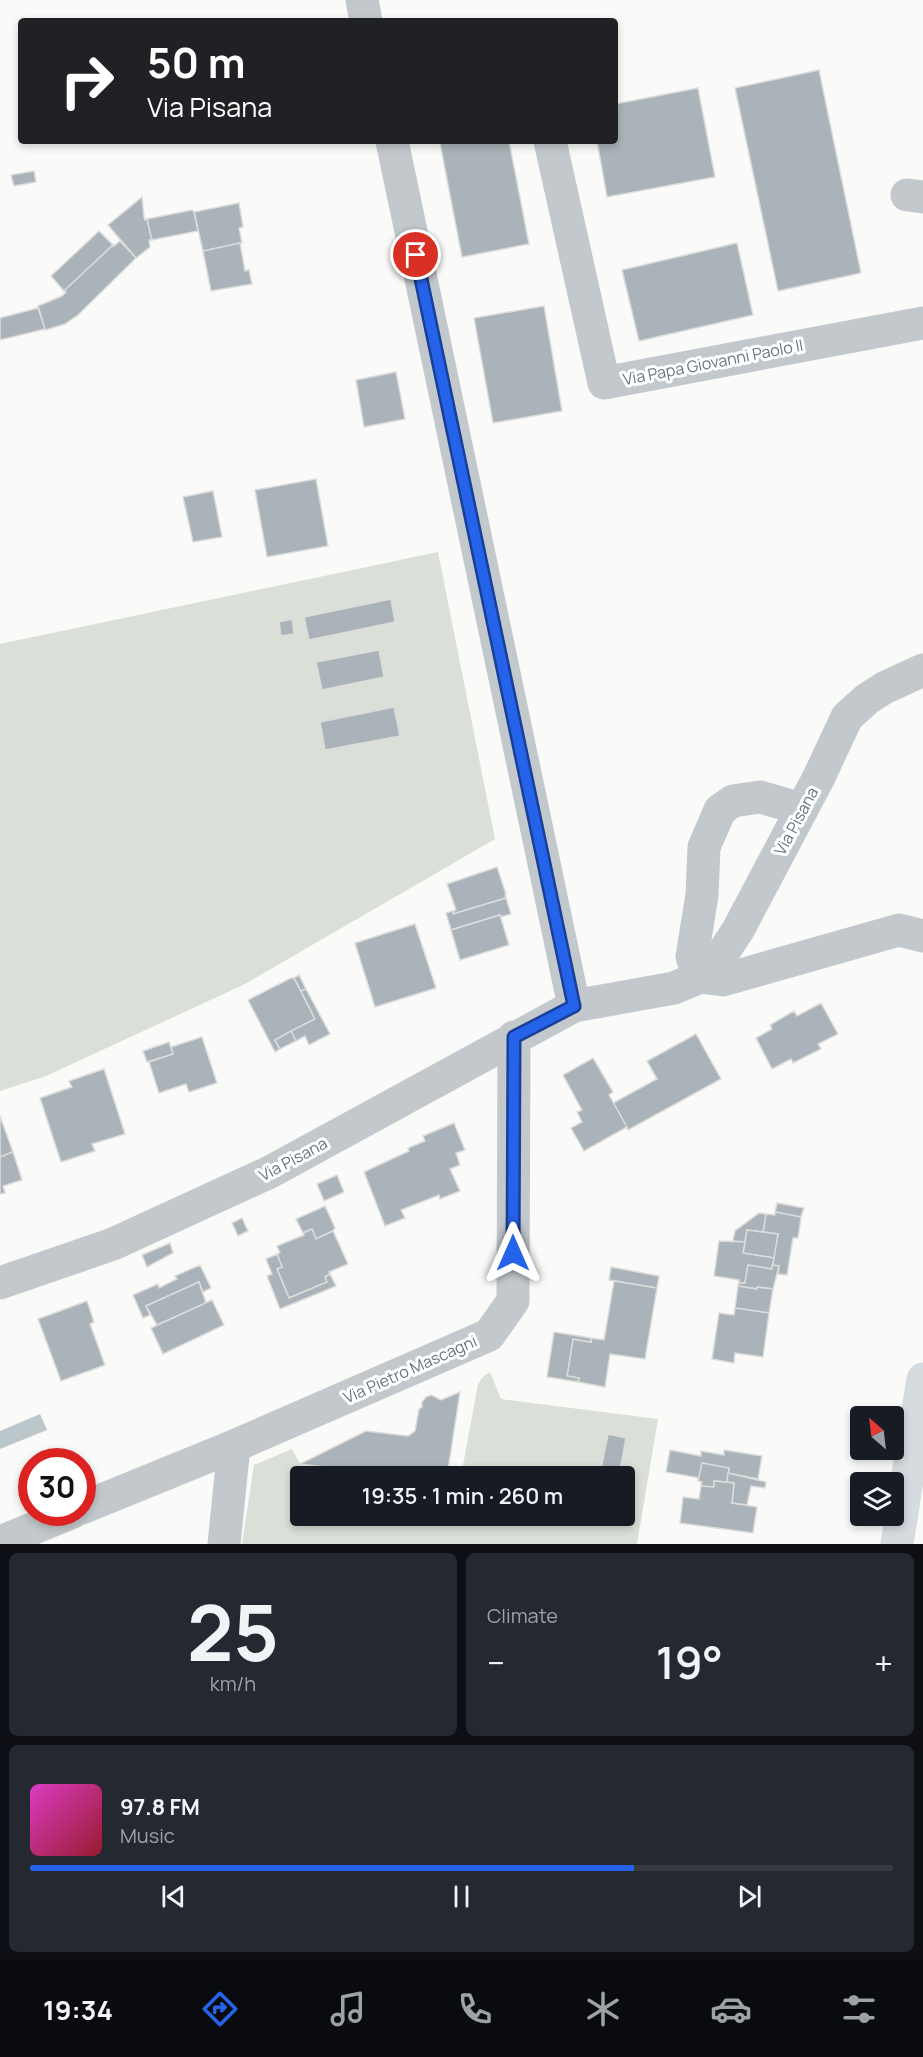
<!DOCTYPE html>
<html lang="en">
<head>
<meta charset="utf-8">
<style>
  :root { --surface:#171b24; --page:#242831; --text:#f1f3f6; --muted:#9ea1a6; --line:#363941; --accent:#2563eb }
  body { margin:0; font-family:Manrope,sans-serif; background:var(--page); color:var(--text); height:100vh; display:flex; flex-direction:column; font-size:22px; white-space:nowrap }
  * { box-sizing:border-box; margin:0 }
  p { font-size:20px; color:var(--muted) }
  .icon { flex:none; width:33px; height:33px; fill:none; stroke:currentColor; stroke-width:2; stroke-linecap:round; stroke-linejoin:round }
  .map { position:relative; height:1544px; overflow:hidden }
  .side { display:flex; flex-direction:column; gap:9px; padding:9px; background:#0d0f14; flex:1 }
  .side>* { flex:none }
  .hud { position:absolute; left:18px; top:18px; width:600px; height:126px; border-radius:6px; box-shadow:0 3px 9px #0003; background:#202124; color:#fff; overflow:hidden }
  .needle { width:39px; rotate:332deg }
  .controls { position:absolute; left:850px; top:1406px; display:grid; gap:12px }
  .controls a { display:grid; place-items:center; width:54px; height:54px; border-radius:6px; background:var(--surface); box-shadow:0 3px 9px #0003; font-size:30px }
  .speed { position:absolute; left:18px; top:1448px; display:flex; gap:12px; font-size:30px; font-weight:700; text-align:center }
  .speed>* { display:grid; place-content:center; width:78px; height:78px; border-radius:50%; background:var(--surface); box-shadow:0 3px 9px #0003; line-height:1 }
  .speed .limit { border:9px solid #d22; background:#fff; color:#111 }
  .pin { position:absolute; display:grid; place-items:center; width:51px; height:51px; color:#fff; margin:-26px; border:3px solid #fff; border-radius:50%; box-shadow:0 2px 6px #0007 }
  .me { position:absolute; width:66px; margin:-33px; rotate:0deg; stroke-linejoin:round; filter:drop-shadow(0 0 4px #0008) }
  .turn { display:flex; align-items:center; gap:21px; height:126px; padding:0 30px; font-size:27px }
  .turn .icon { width:78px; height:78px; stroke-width:2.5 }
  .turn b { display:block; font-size:42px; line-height:51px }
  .big { font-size:45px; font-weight:600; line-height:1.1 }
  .side .card { flex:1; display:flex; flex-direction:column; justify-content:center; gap:9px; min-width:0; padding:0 21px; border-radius:9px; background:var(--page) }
  .side .dial { align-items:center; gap:0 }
  .dial b { font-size:78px; line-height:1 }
  .song { display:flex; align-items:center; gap:18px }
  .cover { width:72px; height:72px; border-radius:9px; background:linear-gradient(135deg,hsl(310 70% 55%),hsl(350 70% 35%)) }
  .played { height:6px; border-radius:3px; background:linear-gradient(90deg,var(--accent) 70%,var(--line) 70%) }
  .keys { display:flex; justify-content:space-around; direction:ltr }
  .heat { display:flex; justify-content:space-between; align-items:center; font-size:33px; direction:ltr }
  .side .tiles { flex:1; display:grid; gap:9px; grid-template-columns:1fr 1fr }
  .card:last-child { grid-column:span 2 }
  .trip { position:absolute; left:290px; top:1466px; width:345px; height:60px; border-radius:6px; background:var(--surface); box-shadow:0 3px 9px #0003; font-weight:600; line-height:60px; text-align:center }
  .tabs { display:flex; height:96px; justify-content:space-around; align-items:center; background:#090b0e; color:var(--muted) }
  .tabs .icon { width:42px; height:42px }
  .tabs .active { color:var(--accent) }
  .tabs b { font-size:27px; color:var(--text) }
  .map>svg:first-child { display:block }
  .green { fill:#dadfd7 }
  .water { fill:#bbc7cb }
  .building { fill:#aab3b9; stroke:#dcdcda; stroke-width:1.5 }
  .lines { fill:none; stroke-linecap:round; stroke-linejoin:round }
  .minor { stroke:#c3c8cc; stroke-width:33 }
  .major { stroke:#d6dbdf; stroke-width:33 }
  .route-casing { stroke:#184099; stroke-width:15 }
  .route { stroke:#2563eb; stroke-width:10 }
  .labels { text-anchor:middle; stroke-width:6; stroke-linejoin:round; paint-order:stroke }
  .street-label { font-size:16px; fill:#657683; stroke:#fff }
</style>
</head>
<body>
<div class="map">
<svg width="923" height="1544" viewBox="0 0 923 1544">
  <rect width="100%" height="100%" fill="#fafaf8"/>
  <g class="green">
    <path d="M 438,552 L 495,839 L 243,985 L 46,1076 L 0,1091 L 0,644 Z"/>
    <path d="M 490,1372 L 501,1399 L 658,1419 L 637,1544 L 242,1544 L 254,1465 L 292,1449 L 300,1464 L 398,1476 L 300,1476 L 300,1515 L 624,1515 L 624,1476 L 461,1476 L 478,1384 L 483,1377 Z"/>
  </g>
  <path class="water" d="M 40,1414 L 47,1430 L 0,1449 L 0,1431 Z"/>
  <g class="building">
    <path d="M 819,70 L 861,273 L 778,291 L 735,88 Z"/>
    <path d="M 698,88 L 715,177 L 607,197 L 597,141 L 615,141 L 615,104 Z"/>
    <path d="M 451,141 L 509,141 L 529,244 L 462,257 L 440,143 Z"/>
    <path d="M 34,171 L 36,182 L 14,186 L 11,175 Z"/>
    <path d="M 142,197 L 144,217 L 145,220 L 147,219 L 152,240 L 149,240 L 150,247 L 136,258 L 108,225 Z"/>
    <path d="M 239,203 L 243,227 L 239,228 L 242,243 L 203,251 L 194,212 Z"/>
    <path d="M 192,210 L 194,212 L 198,231 L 152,240 L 147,219 Z"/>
    <path d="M 99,231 L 113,245 L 64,291 L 51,276 Z"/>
    <path d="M 120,241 L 136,258 L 78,315 L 65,324 L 45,330 L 38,306 L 62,296 L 66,292 L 64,291 L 113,245 L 114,246 Z"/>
    <path d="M 240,243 L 245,271 L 249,270 L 252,284 L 211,291 L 203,251 Z"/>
    <path d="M 737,243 L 753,315 L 639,341 L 622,270 Z"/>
    <path d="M 544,306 L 562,411 L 493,423 L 474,318 Z"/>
    <path d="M 38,308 L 45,329 L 0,340 L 0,318 Z"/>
    <path d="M 396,372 L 405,419 L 364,427 L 356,380 Z"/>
    <path d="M 316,479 L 328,546 L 267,557 L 255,490 Z"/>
    <path d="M 213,491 L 222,537 L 193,542 L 183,497 Z"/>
    <path d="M 391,599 L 395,622 L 309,640 L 304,617 Z"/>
    <path d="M 292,619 L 294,634 L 281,636 L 279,622 Z"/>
    <path d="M 379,650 L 384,677 L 322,690 L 316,662 Z"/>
    <path d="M 394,707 L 400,736 L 325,750 L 320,722 Z"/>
    <path d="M 497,867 L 506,894 L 505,894 L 506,898 L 453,914 L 453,911 L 456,910 L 447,884 Z"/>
    <path d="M 506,898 L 511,914 L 500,917 L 500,915 L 451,930 L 446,913 L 453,911 L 453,914 Z"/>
    <path d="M 500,915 L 509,945 L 460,960 L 451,930 Z"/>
    <path d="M 415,924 L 436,988 L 375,1007 L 355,943 Z"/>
    <path d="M 299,975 L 306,989 L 301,991 L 294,978 Z"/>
    <path d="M 291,978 L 294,978 L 315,1019 L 275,1040 L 280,1049 L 275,1052 L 248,1000 Z"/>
    <path d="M 306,989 L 330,1034 L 309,1045 L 305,1036 L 296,1041 L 291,1031 L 315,1019 L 301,991 Z"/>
    <path d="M 821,1003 L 838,1034 L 818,1044 L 821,1049 L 793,1063 L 791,1059 L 772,1069 L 756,1038 L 772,1029 L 770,1025 L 794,1011 L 797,1016 Z"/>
    <path d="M 291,1031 L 296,1041 L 280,1049 L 275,1040 Z"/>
    <path d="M 696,1034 L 721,1079 L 628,1130 L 613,1103 L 657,1079 L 647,1061 Z"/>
    <path d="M 202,1037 L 217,1083 L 189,1092 L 186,1084 L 159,1093 L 149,1062 L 173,1054 L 171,1047 Z"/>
    <path d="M 169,1042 L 173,1054 L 147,1062 L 143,1051 Z"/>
    <path d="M 593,1058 L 613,1092 L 609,1095 L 627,1127 L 584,1151 L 571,1128 L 582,1122 L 577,1112 L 582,1110 L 563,1075 Z"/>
    <path d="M 104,1069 L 125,1134 L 92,1144 L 95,1151 L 61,1162 L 40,1098 L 72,1087 L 69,1081 Z"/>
    <path d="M 0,1116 L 13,1152 L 0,1157 Z"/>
    <path d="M 454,1123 L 465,1150 L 456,1153 L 460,1165 L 450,1169 L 460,1191 L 440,1199 L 439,1195 L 401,1210 L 405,1218 L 385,1226 L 364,1172 L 409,1151 L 408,1148 L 425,1141 L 423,1136 Z"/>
    <path d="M 13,1152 L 22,1180 L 3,1186 L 5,1193 L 0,1194 L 0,1157 Z"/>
    <path d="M 337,1175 L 344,1192 L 324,1201 L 317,1184 Z"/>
    <path d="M 777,1203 L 804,1208 L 801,1217 L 775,1212 Z"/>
    <path d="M 325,1206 L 335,1228 L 333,1231 L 316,1239 L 312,1229 L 303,1233 L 296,1219 Z"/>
    <path d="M 775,1212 L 801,1217 L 798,1238 L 793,1238 L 787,1275 L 778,1274 L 779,1266 L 772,1265 L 778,1234 L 763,1232 L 766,1214 L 775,1215 Z"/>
    <path d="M 759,1213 L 766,1214 L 763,1232 L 747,1230 L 745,1242 L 733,1241 L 735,1231 Z"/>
    <path d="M 242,1218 L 248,1231 L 238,1236 L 232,1223 Z"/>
    <path d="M 312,1229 L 316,1239 L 333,1231 L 348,1264 L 329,1272 L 330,1274 L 325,1277 L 327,1282 L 289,1298 L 277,1269 L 282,1267 L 277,1254 L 280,1253 L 277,1246 L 304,1235 L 303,1233 Z"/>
    <path d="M 747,1230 L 778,1234 L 774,1258 L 743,1253 Z"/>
    <path d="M 719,1241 L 745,1242 L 743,1253 L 774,1258 L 772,1269 L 748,1265 L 745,1283 L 739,1283 L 739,1280 L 714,1276 Z"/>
    <path d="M 170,1243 L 173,1253 L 147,1267 L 142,1255 Z"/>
    <path d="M 277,1254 L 282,1267 L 277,1269 L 289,1298 L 327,1282 L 325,1277 L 330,1274 L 336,1286 L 280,1309 L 267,1276 L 272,1274 L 266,1259 Z"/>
    <path d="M 200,1265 L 211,1288 L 203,1292 L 199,1282 L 146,1306 L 150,1315 L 143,1318 L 133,1295 L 158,1284 L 159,1288 L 177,1279 L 175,1276 Z"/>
    <path d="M 748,1265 L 772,1269 L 772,1265 L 779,1266 L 773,1289 L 757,1287 L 757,1289 L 738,1286 L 739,1283 L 745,1283 Z"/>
    <path d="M 611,1267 L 659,1276 L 657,1288 L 609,1280 Z"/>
    <path d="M 614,1281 L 657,1288 L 645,1359 L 610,1354 L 605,1387 L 578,1382 L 579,1378 L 567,1376 L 573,1339 L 591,1342 L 591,1338 L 604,1340 Z"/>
    <path d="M 199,1282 L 206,1303 L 157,1325 L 146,1306 Z"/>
    <path d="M 738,1286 L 757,1289 L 757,1287 L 773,1289 L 769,1313 L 735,1308 Z"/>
    <path d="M 212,1300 L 224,1325 L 163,1354 L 151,1328 Z"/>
    <path d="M 87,1301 L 94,1322 L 90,1324 L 105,1365 L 61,1381 L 38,1319 Z"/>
    <path d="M 735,1308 L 769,1313 L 763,1357 L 735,1353 L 734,1363 L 712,1359 L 719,1313 L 734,1315 Z"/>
    <path d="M 554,1332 L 591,1338 L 591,1342 L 573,1339 L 567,1376 L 579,1378 L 578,1382 L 547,1377 Z"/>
    <path d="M 460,1392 L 447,1476 L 398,1476 L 300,1464 L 366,1431 L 408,1436 L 415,1431 L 419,1409 L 422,1407 L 422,1402 L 426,1397 L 431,1395 L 441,1400 Z"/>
    <path d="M 608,1434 L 626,1438 L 619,1476 L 600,1474 Z"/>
    <path d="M 670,1450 L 701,1456 L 701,1451 L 724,1455 L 724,1450 L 762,1456 L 758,1479 L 728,1473 L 729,1468 L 702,1463 L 699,1478 L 666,1472 Z"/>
    <path d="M 702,1463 L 729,1468 L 727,1482 L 714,1481 L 714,1487 L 701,1486 L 702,1482 L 698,1481 Z"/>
    <path d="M 728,1473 L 766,1482 L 765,1488 L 751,1486 L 747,1505 L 732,1503 L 734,1483 L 727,1482 Z"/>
    <path d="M 714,1481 L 734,1483 L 732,1503 L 757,1507 L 753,1533 L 680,1523 L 683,1497 L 699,1499 L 701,1486 L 714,1487 Z"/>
  </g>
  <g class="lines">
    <g class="minor">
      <path d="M 362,0 L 366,21"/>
      <path d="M 392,141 L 574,1006"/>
      <path d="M 550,141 L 604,383 L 923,323"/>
      <path d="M 907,195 L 923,197"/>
      <path d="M 700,977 L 692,957 L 702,895 L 704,847 L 720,810 L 733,801 L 760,797 L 802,809"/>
      <path d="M 700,977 L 723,980 L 899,930 L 923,936"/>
      <path d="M 0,1283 L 113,1244 L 270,1172 L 574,1006 L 674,988 L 700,977 L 719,959 L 738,930 L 819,777 L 847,717 L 867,699 L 884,688 L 923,670"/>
      <path d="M 82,1508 L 234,1446 L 489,1335 L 513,1301 L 514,1037"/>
      <path d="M 0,1542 L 73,1512"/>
      <path d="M 224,1544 L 234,1446"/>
    </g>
    <path class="major" d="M 897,1544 L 923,1379"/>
  </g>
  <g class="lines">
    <defs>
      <path id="route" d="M 416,255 L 574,1006 L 514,1037 L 513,1253"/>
    </defs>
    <use href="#route" class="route-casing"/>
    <use href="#route" class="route"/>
  </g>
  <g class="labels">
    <g class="street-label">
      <text transform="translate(713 362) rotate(-11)" y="6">Via Papa Giovanni Paolo II</text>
      <text transform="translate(796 821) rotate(-62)" y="6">Via Pisana</text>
      <text transform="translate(293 1159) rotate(-28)" y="6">Via Pisana</text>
      <text transform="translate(410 1369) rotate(-24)" y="6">Via Pietro Mascagni</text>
    </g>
  </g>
</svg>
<div class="controls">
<a><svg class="needle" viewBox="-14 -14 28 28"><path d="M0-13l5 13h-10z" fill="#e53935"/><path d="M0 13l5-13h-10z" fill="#9ea1a6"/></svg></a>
<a><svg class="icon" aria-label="layers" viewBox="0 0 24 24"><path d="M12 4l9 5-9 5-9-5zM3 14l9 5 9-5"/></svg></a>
</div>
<div class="speed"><div class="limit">30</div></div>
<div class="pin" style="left:416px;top:255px;background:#d93025"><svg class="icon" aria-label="arrive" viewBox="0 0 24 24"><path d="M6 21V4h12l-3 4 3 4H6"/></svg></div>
<svg class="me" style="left:513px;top:1253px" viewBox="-20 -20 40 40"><path d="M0-17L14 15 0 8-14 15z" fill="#2563eb" stroke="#fff" stroke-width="4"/></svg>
<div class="trip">19:35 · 1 min · 260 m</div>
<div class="hud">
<div class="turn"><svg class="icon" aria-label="right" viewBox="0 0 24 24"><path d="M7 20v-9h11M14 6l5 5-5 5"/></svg><div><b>50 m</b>Via Pisana</div></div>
</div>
</div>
<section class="side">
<div class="tiles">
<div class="card dial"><b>25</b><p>km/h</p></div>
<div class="card"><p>Climate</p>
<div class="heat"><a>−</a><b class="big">19°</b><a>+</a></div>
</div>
<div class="card">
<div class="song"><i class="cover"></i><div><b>97.8 FM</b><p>Music</p></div></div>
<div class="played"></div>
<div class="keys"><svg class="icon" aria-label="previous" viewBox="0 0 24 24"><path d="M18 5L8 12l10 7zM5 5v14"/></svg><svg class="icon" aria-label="pause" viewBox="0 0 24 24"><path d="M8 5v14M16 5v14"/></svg><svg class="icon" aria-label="next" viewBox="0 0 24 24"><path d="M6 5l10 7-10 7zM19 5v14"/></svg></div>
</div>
</div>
</section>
<nav class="tabs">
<b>19:34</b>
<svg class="icon active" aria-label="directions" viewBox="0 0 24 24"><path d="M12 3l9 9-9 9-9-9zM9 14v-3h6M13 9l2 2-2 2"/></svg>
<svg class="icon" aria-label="music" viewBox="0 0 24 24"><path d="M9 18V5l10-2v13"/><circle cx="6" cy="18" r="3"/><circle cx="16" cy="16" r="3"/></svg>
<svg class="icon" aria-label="phone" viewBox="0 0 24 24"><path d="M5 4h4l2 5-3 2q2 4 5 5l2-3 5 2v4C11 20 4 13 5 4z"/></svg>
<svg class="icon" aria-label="climate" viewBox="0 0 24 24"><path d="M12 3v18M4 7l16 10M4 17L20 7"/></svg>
<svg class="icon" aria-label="car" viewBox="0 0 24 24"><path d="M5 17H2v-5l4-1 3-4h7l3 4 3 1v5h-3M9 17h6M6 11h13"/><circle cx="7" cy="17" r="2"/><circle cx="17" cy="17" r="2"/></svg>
<svg class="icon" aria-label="filters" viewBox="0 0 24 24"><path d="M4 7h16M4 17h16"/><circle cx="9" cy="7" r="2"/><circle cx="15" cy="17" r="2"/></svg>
</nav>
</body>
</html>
